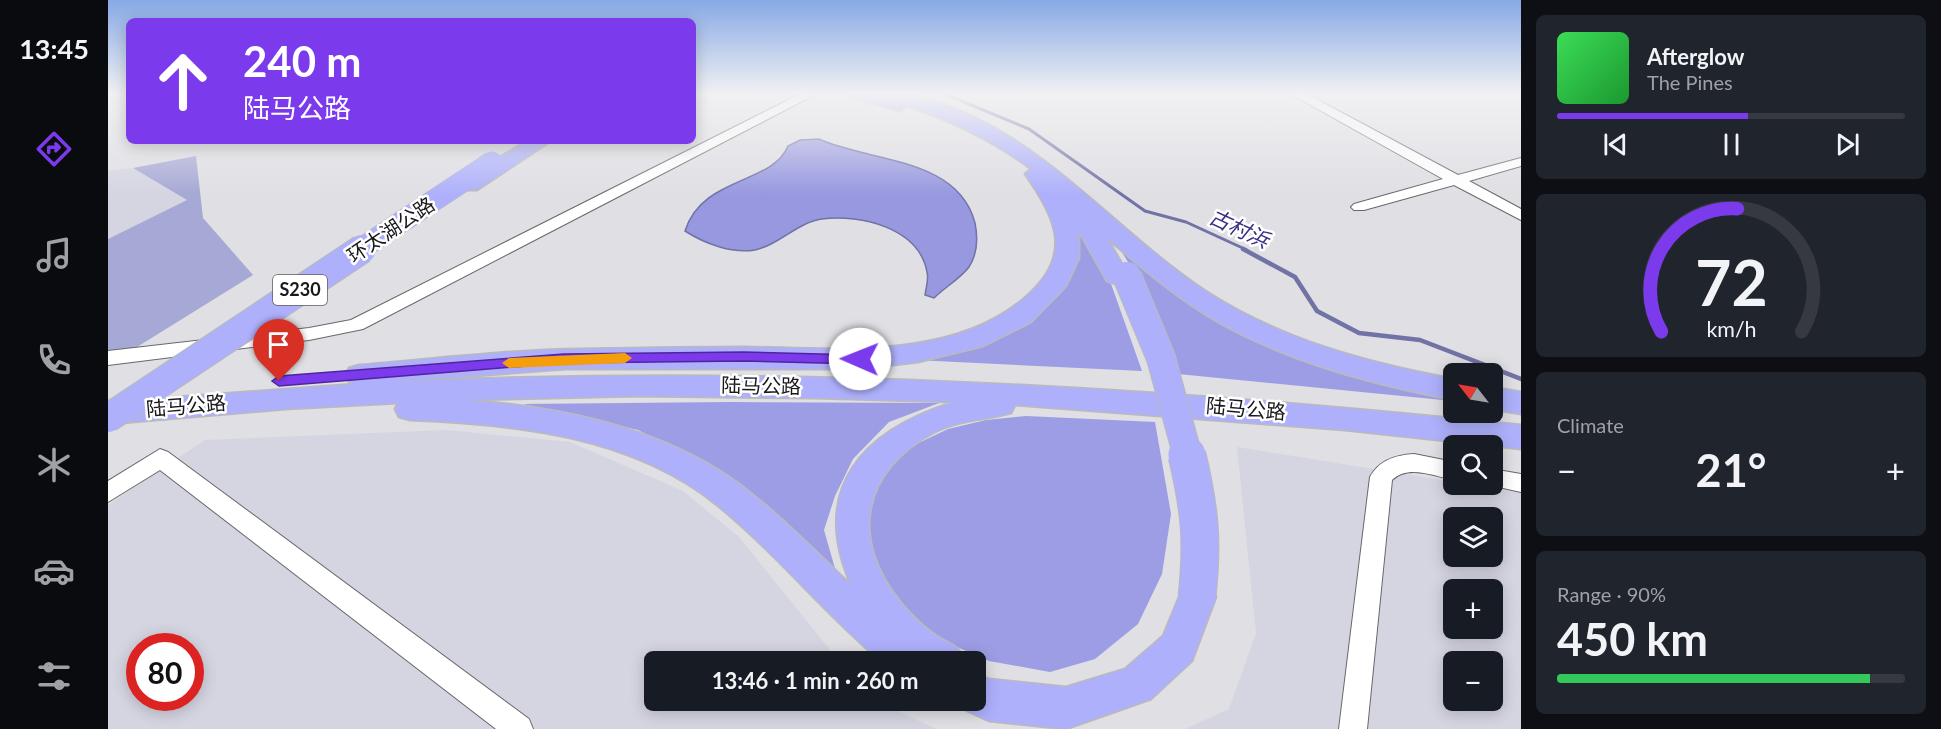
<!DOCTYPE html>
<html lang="en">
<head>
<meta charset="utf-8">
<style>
  :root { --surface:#171b24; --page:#20242c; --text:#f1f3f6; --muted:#9ea1a6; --line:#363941; --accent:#7c3aed }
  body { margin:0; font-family:Lato,"Noto Sans SC",sans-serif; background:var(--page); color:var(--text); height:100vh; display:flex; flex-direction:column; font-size:22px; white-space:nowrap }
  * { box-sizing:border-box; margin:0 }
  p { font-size:20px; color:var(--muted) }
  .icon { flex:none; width:33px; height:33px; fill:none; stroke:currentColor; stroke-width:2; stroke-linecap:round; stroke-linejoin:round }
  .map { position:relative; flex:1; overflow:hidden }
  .side { display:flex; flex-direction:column; gap:15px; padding:15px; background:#0d0f14; width:420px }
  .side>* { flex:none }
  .banner { position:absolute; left:18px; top:18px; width:570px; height:126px; border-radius:9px; box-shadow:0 3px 15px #0003; background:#7c3aed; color:#fff; overflow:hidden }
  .needle { width:39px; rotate:301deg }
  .buttons { position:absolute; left:1335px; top:363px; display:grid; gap:12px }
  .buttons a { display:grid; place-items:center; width:60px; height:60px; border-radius:9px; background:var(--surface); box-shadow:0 3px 15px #0003; font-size:30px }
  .speed { position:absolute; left:18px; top:633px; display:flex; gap:12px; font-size:30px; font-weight:700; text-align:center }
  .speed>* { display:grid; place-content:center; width:78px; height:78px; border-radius:50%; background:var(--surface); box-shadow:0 3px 15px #0003; line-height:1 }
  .speed .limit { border:9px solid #d22; background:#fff; color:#111 }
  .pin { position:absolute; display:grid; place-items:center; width:51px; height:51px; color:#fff; margin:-62px -26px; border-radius:50% 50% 50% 0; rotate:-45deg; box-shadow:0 0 6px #0007 }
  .pin .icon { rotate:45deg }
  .me { position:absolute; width:66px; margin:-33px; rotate:271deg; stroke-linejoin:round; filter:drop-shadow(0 0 4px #0008) }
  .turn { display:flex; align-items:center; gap:21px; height:126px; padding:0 18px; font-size:27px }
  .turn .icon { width:78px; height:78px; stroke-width:2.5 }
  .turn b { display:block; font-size:42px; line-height:51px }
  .big { font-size:45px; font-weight:700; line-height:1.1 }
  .side .card { flex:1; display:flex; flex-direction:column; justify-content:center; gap:9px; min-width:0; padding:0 21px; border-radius:9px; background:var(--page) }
  .side .dial { align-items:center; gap:0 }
  .dial svg { height:156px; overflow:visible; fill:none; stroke:var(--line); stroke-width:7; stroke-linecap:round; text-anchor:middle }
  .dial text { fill:var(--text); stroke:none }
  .song { display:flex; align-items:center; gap:18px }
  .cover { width:72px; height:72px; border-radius:9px; background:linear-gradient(135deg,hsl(130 70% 55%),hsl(130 70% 35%)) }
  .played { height:6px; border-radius:3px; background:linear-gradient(90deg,var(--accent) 55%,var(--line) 55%) }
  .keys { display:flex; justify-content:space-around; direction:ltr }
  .heat { display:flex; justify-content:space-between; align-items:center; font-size:33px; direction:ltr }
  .charge { height:9px; border-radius:4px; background:linear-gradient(90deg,#34c759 90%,var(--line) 0) }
  .trip { position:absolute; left:536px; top:651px; width:342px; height:60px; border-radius:9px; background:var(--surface); box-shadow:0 3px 15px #0003; font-weight:700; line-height:60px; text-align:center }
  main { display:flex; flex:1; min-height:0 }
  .tab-bar { display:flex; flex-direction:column; width:108px; justify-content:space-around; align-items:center; background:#090b0e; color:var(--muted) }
  .tab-bar .icon { width:42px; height:42px }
  .tab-bar .selected { color:var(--accent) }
  .tab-bar b { font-size:27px; color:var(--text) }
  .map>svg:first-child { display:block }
  .built { fill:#d4d5e1; fill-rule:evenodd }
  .green { fill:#a6a8d5 }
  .forest { fill:#9c9de5 }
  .water { fill:#9798e0; stroke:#7172a5; stroke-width:1.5 }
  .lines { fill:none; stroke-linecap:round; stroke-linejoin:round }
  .stream-far1 { stroke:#7172a5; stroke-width:3 }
  .stream { stroke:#7172a5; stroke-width:4.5 }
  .minor-casing { stroke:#68686c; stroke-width:2 }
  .highway-casing { stroke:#bababb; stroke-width:3 }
  .minor { fill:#fff; fill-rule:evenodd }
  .highway { fill:#aeb0fc; fill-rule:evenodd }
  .highway-bridge-far2-casing { stroke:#bababb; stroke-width:22; stroke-linecap:butt }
  .highway-bridge-far1-casing { stroke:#bababb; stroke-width:30; stroke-linecap:butt }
  .highway-bridge-casing { stroke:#bababb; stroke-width:39; stroke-linecap:butt }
  .highway-bridge-far2 { stroke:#aeb0fc; stroke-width:21 }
  .highway-bridge-far1 { stroke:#aeb0fc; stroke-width:28 }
  .highway-bridge { stroke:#aeb0fc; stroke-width:37 }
  .route { fill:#7c3aed; stroke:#51269a; stroke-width:1.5 }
  .slow { fill:#f59e0b }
  .labels { text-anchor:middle; stroke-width:5; stroke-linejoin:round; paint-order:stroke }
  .shield { fill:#fff; stroke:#5e5e5f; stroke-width:1.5 }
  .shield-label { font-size:18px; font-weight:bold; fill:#19191b }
  .street-label { font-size:20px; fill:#19191b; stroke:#fff }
  .water-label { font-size:21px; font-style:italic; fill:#3a3185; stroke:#fff }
</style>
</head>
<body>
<main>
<nav class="tab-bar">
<b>13:45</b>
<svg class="icon selected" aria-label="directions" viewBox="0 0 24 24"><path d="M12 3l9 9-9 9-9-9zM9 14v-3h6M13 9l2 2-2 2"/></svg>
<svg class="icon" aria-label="music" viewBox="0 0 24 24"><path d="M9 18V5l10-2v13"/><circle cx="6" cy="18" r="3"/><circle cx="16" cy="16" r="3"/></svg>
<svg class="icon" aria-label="phone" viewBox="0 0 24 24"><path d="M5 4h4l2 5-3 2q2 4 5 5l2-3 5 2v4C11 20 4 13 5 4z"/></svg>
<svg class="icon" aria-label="climate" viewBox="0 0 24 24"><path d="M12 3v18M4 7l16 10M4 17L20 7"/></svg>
<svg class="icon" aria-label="car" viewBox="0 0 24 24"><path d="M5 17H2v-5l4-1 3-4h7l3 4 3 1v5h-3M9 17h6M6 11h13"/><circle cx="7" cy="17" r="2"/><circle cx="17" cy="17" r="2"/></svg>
<svg class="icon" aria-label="filters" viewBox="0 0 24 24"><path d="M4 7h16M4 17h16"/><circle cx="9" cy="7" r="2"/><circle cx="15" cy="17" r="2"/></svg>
</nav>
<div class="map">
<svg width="1413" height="729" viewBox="0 0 1413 729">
  <rect width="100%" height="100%" fill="#dfdfe4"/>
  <g class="built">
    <path d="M 25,168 L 79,200 L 0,239 L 0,171 Z"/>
    <path d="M 338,430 L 462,442 L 575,491 L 631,537 L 731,661 L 546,662 L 546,700 L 769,701 L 828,729 L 0,729 L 0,505 L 97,440 ZM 32,646 L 82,646 L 82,698 L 32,698 Z"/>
    <path d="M 1129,447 L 1345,482 L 1346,484 L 1413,493 L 1413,729 L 1077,729 L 1121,709 L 1148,633 ZM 1346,518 L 1384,518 L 1384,556 L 1346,556 ZM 1346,590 L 1384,590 L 1384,628 L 1346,628 ZM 1346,662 L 1384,662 L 1384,700 L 1346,700 Z"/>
  </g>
  <path class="green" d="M 88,156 L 95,218 L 145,275 L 0,365 L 0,239 L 79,200 L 25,168 Z"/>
  <g class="forest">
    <path d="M 965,219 L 1002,281 L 1034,371 L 807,360 L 870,348 L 920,325 L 952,294 L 971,259 Z"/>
    <path d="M 1004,235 L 1102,316 L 1345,401 L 1070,374 L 1034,286 Z"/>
    <path d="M 622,402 L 831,403 L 781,422 L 745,459 L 727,496 L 716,530 L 730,579 L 596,465 L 530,430 L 415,404 Z"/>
    <path d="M 918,416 L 1047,422 L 1063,514 L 1054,574 L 1030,624 L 987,659 L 942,672 L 881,661 L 822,635 L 777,588 L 759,534 L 767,482 L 798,449 L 840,429 L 878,420 Z"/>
  </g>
  <path class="water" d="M 711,139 C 761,162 850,157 867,223 C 870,238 870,253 861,267 C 853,278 836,288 826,298 L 817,295 C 818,288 821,279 819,272 C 811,228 753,214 714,219 C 690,222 671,245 647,250 C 623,254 596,243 577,231 C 594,176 664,185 680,146 L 692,140 Z"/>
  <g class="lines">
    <path class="stream-far1" d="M 834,93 L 921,129 L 1037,211 L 1078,222 L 1139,250"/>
    <path class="stream" d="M 1135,249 L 1187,277 L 1209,311 L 1251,333 L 1312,340 L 1413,379"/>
    <defs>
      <g id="minor">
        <path d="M 694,93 L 710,93 L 255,329 L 201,340 L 0,365 L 0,351 L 201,328 L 243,320 Z"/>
        <path d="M 1181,93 L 1197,93 L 1350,175 L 1413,158 L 1413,166 L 1361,181 L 1413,209 L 1413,220 L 1346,185 L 1256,210 L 1246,210 L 1243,207 L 1246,204 L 1335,179 Z"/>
        <path d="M 52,449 L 60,452 L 421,719 L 425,729 L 388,729 L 52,470 L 0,502 L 0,481 Z"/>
        <path d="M 1306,454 L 1346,462 L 1346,480 C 1326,476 1300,464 1284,480 L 1259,729 L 1231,729 L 1262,477 C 1271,460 1288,455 1306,454 Z"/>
        <path d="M 1384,469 L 1413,474 L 1413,492 L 1377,484 L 1384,484 Z"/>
      </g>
      <g id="highway">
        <path d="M 740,93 C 759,93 781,90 799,94 C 922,119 999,226 1099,292 C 1174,340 1259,363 1346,379 L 1346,400 C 1265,384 1184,363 1112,323 C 1071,300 1034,268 999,238 L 1021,276 L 1017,281 L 1008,284 L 999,281 L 971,231 L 971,258 L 958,286 L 923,322 L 875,346 L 810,362 L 752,369 L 457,369 L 286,382 C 663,364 1038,386 1413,425 L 1413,449 L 1237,430 L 907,405 L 903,413 C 878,420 851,420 827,432 C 753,470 741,540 793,603 C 804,616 816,628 830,637 C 836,641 846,644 850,649 C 853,652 854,658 856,662 L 774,662 C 716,613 668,553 609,505 C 524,436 407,424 302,420 L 291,417 L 287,409 L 290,403 L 177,409 L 0,424 L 0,402 L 248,384 L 241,382 L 237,375 L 241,368 L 251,365 C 325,359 399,350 473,349 C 527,348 581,347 636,347 C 728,348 849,362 922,293 C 966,252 946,216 917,174 L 923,169 C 886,141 844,121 800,106 L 792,111 L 743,97 ZM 530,396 L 707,398 L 846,402 C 754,431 701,488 743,585 C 707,551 671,514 631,484 C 553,427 449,406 355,400 Z"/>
        <path d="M 419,141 L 443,141 L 369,190 L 353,190 L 350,185 L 353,180 Z"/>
        <path d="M 1384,387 L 1413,392 L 1413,414 L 1384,409 Z"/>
        <path d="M 1089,580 L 1102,585 L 1108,597 L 1084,661 L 1043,699 L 958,729 L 881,721 L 853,708 L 849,700 L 867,700 L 867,674 L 881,679 L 958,687 L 1017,669 L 1055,636 L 1076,585 Z"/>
      </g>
    </defs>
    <use href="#minor" class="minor-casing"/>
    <use href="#highway" class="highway-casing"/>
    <use href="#minor" class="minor"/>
    <use href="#highway" class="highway"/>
    <defs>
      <path id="highway-bridge-far2" d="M 251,250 L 384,162"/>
      <g id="highway-bridge-far1">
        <path d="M 1019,276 L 1053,358 L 1080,457"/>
        <path d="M 0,418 L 254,249"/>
      </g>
      <path id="highway-bridge" d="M 1079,455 C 1092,510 1095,541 1089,597"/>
    </defs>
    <use href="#highway-bridge-far2" class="highway-bridge-far2-casing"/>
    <use href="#highway-bridge-far1" class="highway-bridge-far1-casing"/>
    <use href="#highway-bridge" class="highway-bridge-casing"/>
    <use href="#highway-bridge-far2" class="highway-bridge-far2"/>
    <use href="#highway-bridge-far1" class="highway-bridge-far1"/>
    <use href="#highway-bridge" class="highway-bridge"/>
  </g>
  <linearGradient id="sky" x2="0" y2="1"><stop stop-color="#87a9e5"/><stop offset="0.48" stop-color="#f1f1f3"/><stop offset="1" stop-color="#f1f1f3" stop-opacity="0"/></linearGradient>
  <rect width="1413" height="195" fill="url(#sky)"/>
  <path class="route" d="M 636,352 L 752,355 L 759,359 L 752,364 L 636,361 L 456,363 L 171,386 L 164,381 L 171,376 L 456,354 Z"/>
  <path class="slow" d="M 517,353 L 524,358 L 517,363 L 401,368 L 394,363 L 401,358 Z"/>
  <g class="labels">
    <rect class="shield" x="165" y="275" width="54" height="30" rx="4.5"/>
    <g class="shield-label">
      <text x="192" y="296">S230</text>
    </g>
    <g class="street-label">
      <text transform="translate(283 230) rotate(-34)" y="7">环太湖公路</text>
      <text transform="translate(653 386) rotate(1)" y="7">陆马公路</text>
      <text transform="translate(78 406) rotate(-5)" y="7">陆马公路</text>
      <text transform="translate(1138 409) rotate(5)" y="7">陆马公路</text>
    </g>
    <g class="water-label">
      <text transform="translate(1131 229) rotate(25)" y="7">古村浜</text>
    </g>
  </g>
</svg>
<div class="buttons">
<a><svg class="needle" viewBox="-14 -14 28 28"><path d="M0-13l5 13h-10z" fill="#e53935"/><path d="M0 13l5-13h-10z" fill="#9ea1a6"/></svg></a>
<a><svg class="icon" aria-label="search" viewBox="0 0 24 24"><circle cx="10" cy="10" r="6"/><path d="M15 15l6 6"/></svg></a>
<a><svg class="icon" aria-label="layers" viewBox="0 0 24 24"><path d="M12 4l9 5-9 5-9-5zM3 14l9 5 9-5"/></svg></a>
<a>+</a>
<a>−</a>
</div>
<div class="speed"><div class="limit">80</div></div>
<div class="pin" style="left:171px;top:381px;background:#d93025"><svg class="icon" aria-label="arrive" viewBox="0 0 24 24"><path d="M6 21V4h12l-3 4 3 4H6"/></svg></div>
<svg class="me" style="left:752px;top:359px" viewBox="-20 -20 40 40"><circle r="19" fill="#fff"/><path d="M0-13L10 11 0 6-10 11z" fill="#7c3aed"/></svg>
<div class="trip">13:46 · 1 min · 260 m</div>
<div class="banner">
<div class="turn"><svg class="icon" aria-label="ahead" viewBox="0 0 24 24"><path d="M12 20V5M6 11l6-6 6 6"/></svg><div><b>240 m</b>陆马公路</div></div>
</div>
</div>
<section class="side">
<div class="card">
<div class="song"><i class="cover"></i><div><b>Afterglow</b><p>The Pines</p></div></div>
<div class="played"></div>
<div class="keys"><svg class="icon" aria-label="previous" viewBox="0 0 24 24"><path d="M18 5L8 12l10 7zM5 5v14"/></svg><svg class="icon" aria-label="pause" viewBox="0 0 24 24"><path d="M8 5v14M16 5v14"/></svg><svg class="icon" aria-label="next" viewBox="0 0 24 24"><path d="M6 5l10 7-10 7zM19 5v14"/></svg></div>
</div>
<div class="card dial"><svg viewBox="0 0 100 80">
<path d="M14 69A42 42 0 1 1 86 69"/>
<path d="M14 69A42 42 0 0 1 53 6" stroke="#7c3aed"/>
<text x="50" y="56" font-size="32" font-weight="700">72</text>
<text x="50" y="72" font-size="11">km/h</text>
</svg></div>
<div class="card"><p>Climate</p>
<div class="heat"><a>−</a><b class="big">21°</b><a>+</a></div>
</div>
<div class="card"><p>Range · 90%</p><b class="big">450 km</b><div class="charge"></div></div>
</section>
</main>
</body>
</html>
